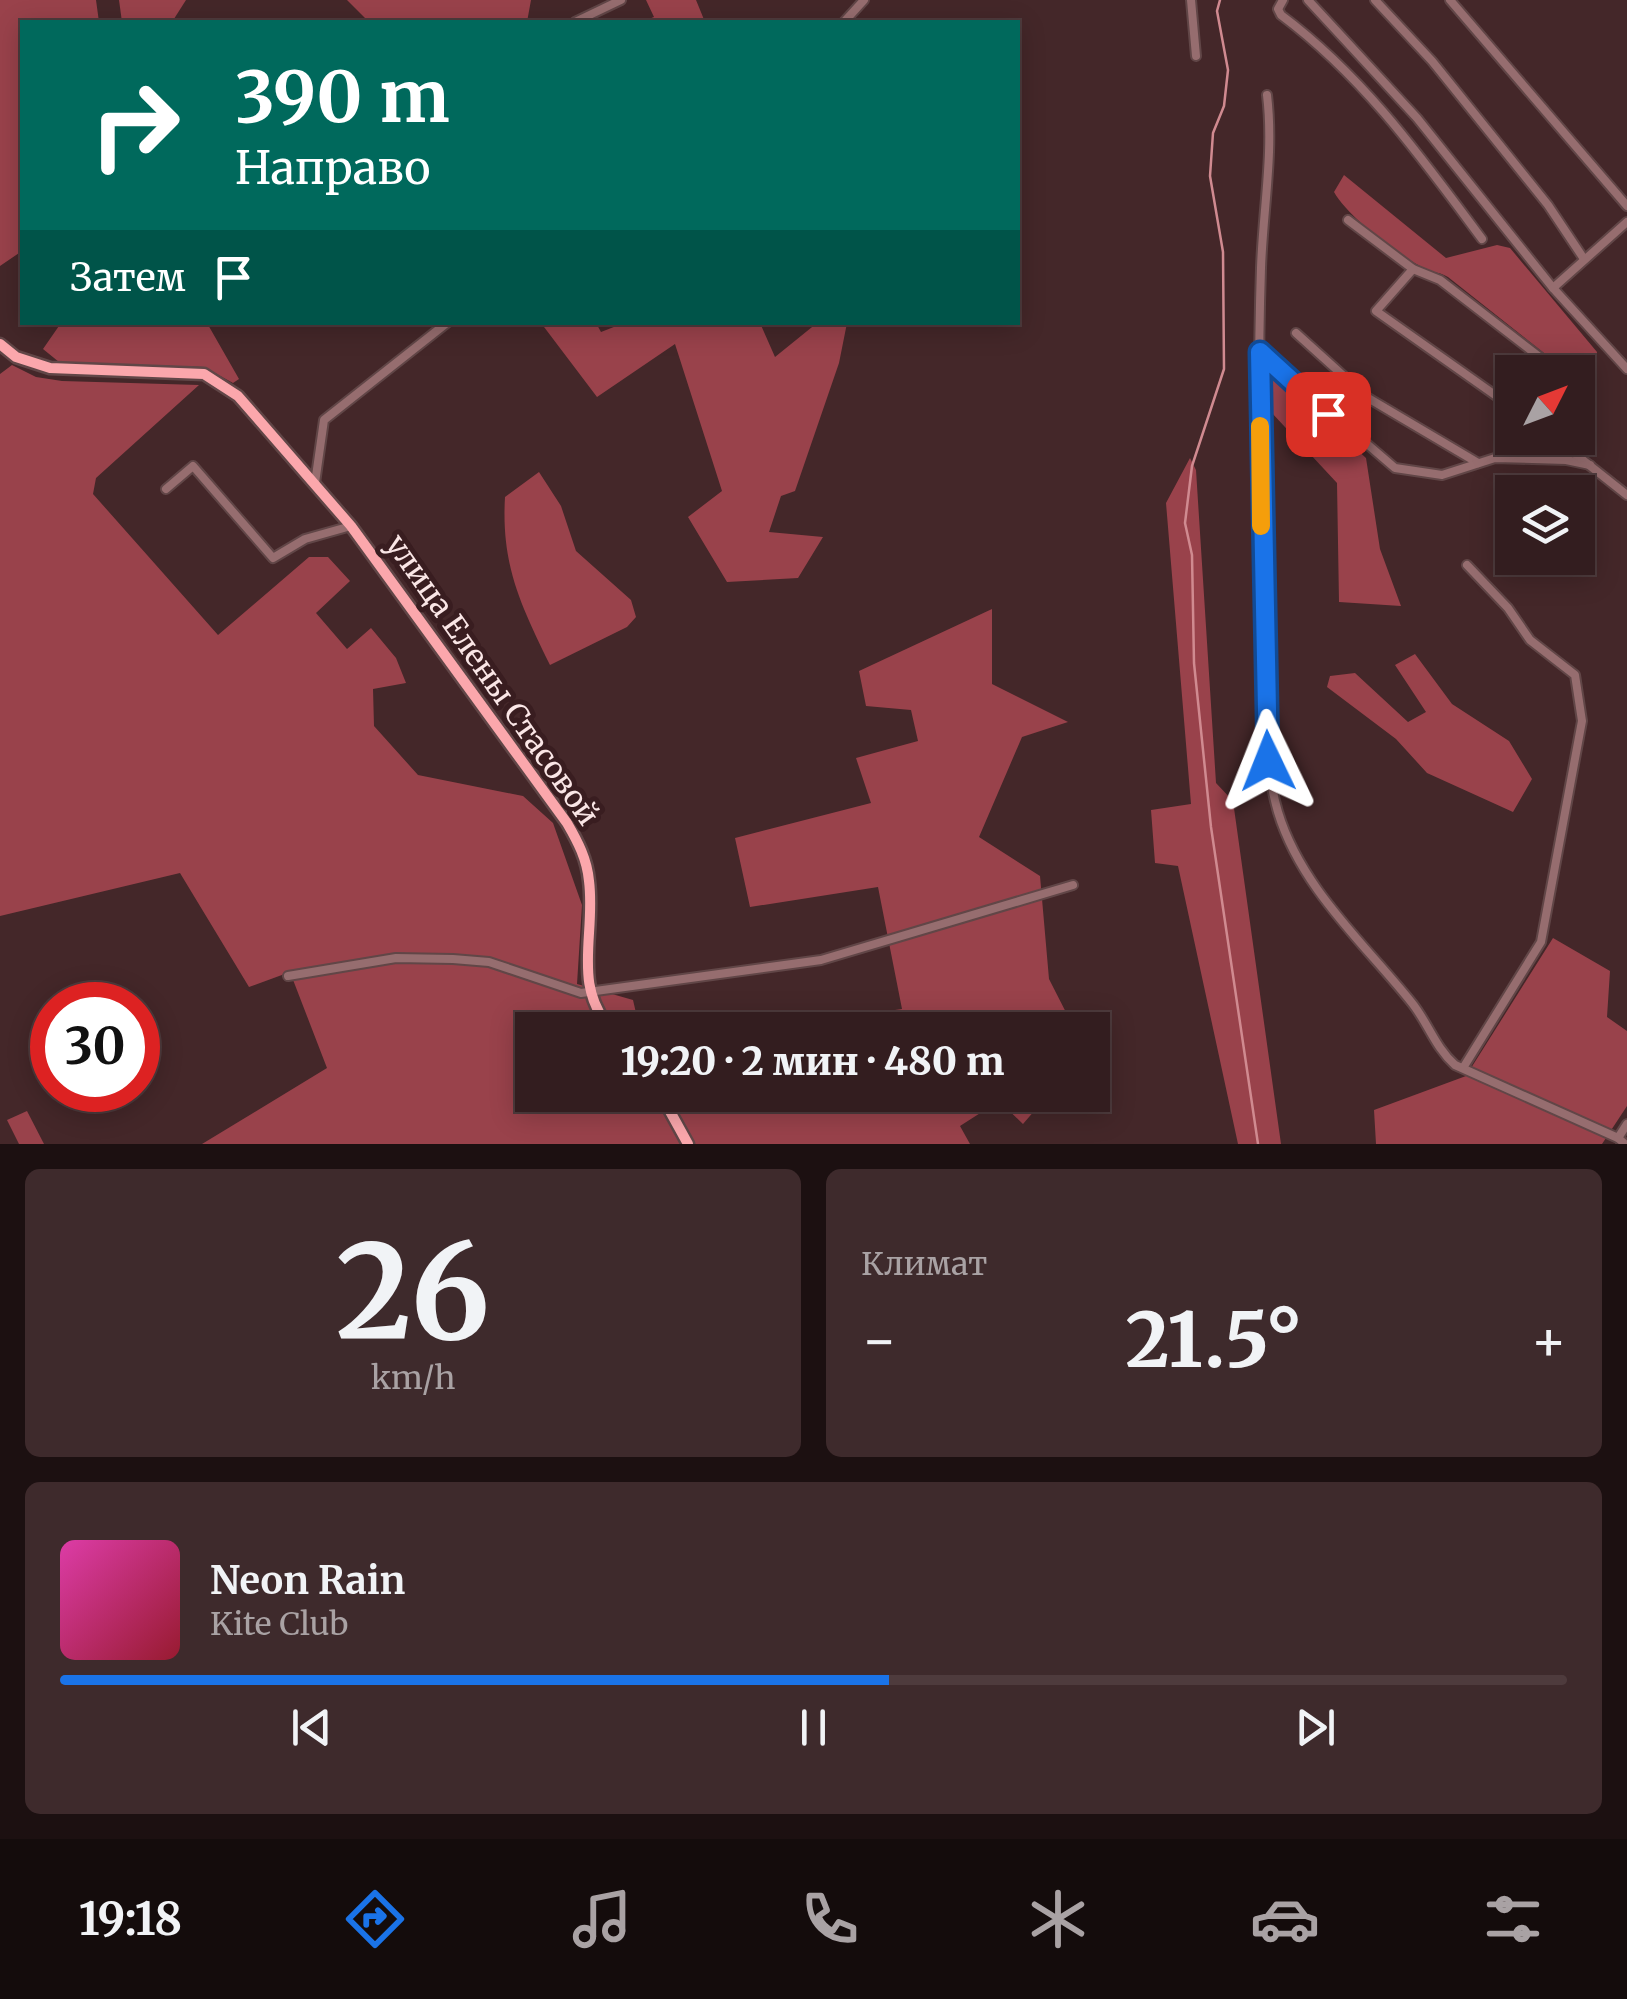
<!DOCTYPE html>
<html lang="ru">
<head>
<meta charset="utf-8">
<style>
  :root { --surface:#331d1f; --page:#3e2a2c; --text:#f1f3f6; --muted:#a9a2a4; --line:#4e3b3d; --accent:#1a73e8 }
  body { margin:0; font-family:Merriweather,serif; background:var(--page); color:var(--text); height:100vh; display:flex; flex-direction:column; font-size:38px; white-space:nowrap }
  * { box-sizing:border-box; margin:0 }
  p { font-size:32px; color:var(--muted) }
  .icon { flex:none; width:55px; height:55px; fill:none; stroke:currentColor; stroke-width:2; stroke-linecap:round; stroke-linejoin:round }
  .map { position:relative; height:1144px; overflow:hidden }
  .details { display:flex; flex-direction:column; gap:25px; padding:25px; background:#1c1011; flex:1 }
  .details>* { flex:none }
  .top-card { position:absolute; left:20px; top:20px; width:1000px; height:305px; border-radius:0px; box-shadow:0 5px 25px #0003,0 0 0 2px var(--line); background:#00695c; color:#fff; overflow:hidden }
  .needle { width:65px; rotate:48deg }
  .controls { position:absolute; left:1495px; top:355px; display:grid; gap:20px }
  .controls a { display:grid; place-items:center; width:100px; height:100px; border-radius:0px; background:var(--surface); box-shadow:0 5px 25px #0003,0 0 0 2px var(--line); font-size:50px }
  .speed { position:absolute; left:30px; top:982px; display:flex; gap:20px; font-size:50px; font-weight:700; text-align:center }
  .speed>* { display:grid; place-content:center; width:130px; height:130px; border-radius:50%; background:var(--surface); box-shadow:0 5px 25px #0003,0 0 0 2px var(--line); line-height:1 }
  .speed .limit { border:15px solid #d22; background:#fff; color:#111 }
  .pin { position:absolute; display:grid; place-items:center; width:85px; height:85px; color:#fff; margin:-42px; border-radius:20px; box-shadow:0 5px 15px #0006 }
  .me { position:absolute; width:110px; margin:-55px; rotate:358deg; stroke-linejoin:round; filter:drop-shadow(0 0 8px #0008) }
  .turn { display:flex; align-items:center; gap:35px; height:210px; padding:0 50px; font-size:45px }
  .turn .icon { width:130px; height:130px; stroke-width:2.5 }
  .turn b { display:block; font-size:70px; line-height:85px }
  .then { display:flex; align-items:center; height:95px; padding:0 50px; background:#0003; gap:20px; font-size:38px }
  .big { font-size:75px; font-weight:800; line-height:1.1 }
  .details .tile { flex:1; display:flex; flex-direction:column; justify-content:center; gap:15px; min-width:0; padding:0 35px; border-radius:15px; background:var(--page) }
  .details .dial { align-items:center; gap:0 }
  .dial b { font-size:130px; line-height:1 }
  .song { display:flex; align-items:center; gap:30px }
  .cover { width:120px; height:120px; border-radius:15px; background:linear-gradient(135deg,hsl(320 70% 55%),hsl(350 70% 35%)) }
  .played { height:10px; border-radius:5px; background:linear-gradient(90deg,var(--accent) 55%,var(--line) 55%) }
  .keys { display:flex; justify-content:space-around; direction:ltr }
  .heat { display:flex; justify-content:space-between; align-items:center; font-size:55px; direction:ltr }
  .details .tiles { flex:1; display:grid; gap:25px; grid-template-columns:1fr 1fr }
  .tile:last-child { grid-column:span 2 }
  .trip { position:absolute; left:515px; top:1012px; width:595px; height:100px; border-radius:0px; background:var(--surface); box-shadow:0 5px 25px #0003,0 0 0 2px var(--line); font-weight:800; line-height:100px; text-align:center }
  .tabs { display:flex; height:160px; justify-content:space-around; align-items:center; background:#140c0c; color:var(--muted) }
  .tabs .icon { width:70px; height:70px }
  .tabs .active { color:var(--accent) }
  .tabs b { font-size:45px; color:var(--text) }
  .map>svg:first-child { display:block }
  .forest { fill:#99424b }
  .lines { fill:none; stroke-linecap:round; stroke-linejoin:round }
  .stream { stroke:#d08a90; stroke-width:2.5 }
  .minor-casing { stroke:#614647; stroke-width:12 }
  .major-casing { stroke:#614647; stroke-width:15 }
  .minor { stroke:#966d6f; stroke-width:8 }
  .major { stroke:#fba7ac; stroke-width:10 }
  .route-casing { stroke:#114b97; stroke-width:25 }
  .route { stroke:#1a73e8; stroke-width:18 }
  .slow { stroke:#f59e0b; stroke-width:18 }
  .labels { text-anchor:middle; stroke-width:10; stroke-linejoin:round; paint-order:stroke }
  .street-label { font-size:30px; fill:#fae6e6; stroke:#391d20 }
</style>
</head>
<body>
<div class="map">
<svg width="1627" height="1144" viewBox="0 0 1627 1144">
  <rect width="100%" height="100%" fill="#442729"/>
  <g class="forest">
    <path d="M 0,0 L 96,0 L 99,22 L 22,22 L 22,251 L 0,266 Z"/>
    <path d="M 119,0 L 186,0 L 172,22 L 122,22 Z"/>
    <path d="M 347,0 L 531,0 L 527,22 L 363,22 L 366,19 Z"/>
    <path d="M 646,0 L 696,0 L 705,22 L 641,22 L 654,17 Z"/>
    <path d="M 1344,175 L 1446,258 L 1497,245 L 1510,248 L 1597,352 L 1596,363 L 1581,376 L 1568,372 L 1448,277 C 1440,272 1434,273 1426,269 C 1400,257 1348,217 1334,192 Z"/>
    <path d="M 61,323 L 207,323 L 239,379 L 233,383 L 204,367 L 59,362 L 43,349 Z"/>
    <path d="M 541,323 L 596,323 L 601,332 L 624,323 L 760,323 L 775,357 L 817,323 L 847,323 L 839,363 L 795,491 L 781,496 L 769,532 L 823,537 L 798,578 L 727,582 L 688,517 L 722,491 L 675,344 L 597,397 Z"/>
    <path d="M 12,365 L 36,377 L 62,381 L 199,385 L 96,478 L 93,494 L 218,635 L 309,557 L 328,557 L 350,581 L 316,613 L 347,649 L 371,628 L 396,658 L 406,683 L 373,689 L 374,726 L 418,775 L 523,796 L 553,823 L 582,905 L 577,984 L 633,1000 L 640,1030 L 532,1030 L 532,1095 L 1048,1095 L 1023,1124 L 999,1101 L 960,1126 L 970,1144 L 202,1144 L 327,1068 L 290,972 L 249,987 L 180,873 L 0,916 L 0,374 Z"/>
    <path d="M 1268,368 L 1366,458 L 1380,549 L 1401,606 L 1339,602 L 1337,483 L 1271,412 Z"/>
    <path d="M 1190,458 L 1196,470 L 1216,783 L 1233,801 L 1281,1144 L 1238,1144 L 1178,866 L 1155,863 L 1151,810 L 1191,804 L 1166,503 Z"/>
    <path d="M 539,472 L 561,506 L 576,551 L 631,600 L 636,617 L 627,627 L 550,665 C 521,605 501,566 505,497 Z"/>
    <path d="M 992,609 L 992,684 L 1068,722 L 1022,737 L 979,837 L 1040,876 L 1049,979 L 1075,1030 L 754,1030 L 902,1009 L 878,887 L 750,907 L 735,838 L 871,803 L 856,758 L 918,741 L 911,710 L 866,706 L 859,671 Z"/>
    <path d="M 1415,654 L 1452,704 L 1509,741 L 1532,779 L 1513,812 L 1427,773 L 1396,739 L 1327,687 L 1330,676 L 1355,673 L 1408,722 L 1426,712 L 1395,665 Z"/>
    <path d="M 1553,938 L 1610,971 L 1607,1017 L 1627,1031 L 1627,1106 L 1602,1144 L 1376,1144 L 1374,1110 L 1466,1076 Z"/>
    <path d="M 27,1111 L 44,1144 L 19,1144 L 7,1120 Z"/>
  </g>
  <g class="lines">
    <path class="stream" d="M 1220,0 L 1217,11 L 1228,70 L 1224,106 L 1213,133 L 1210,176 L 1223,252 L 1224,369 L 1192,466 L 1185,523 L 1192,555 L 1194,663 L 1211,827 L 1258,1144"/>
    <defs>
      <g id="minor">
        <path d="M 1191,0 L 1196,56"/>
        <path d="M 1283,0 L 1278,9 L 1281,15 C 1364,77 1421,157 1482,239"/>
        <path d="M 1308,0 L 1417,118 L 1553,288 L 1627,369"/>
        <path d="M 1375,0 L 1432,61 L 1548,205 L 1584,259"/>
        <path d="M 1450,0 L 1627,206"/>
        <path d="M 575,22 L 621,0"/>
        <path d="M 844,22 L 864,0"/>
        <path d="M 1267,95 C 1274,153 1263,209 1261,268 C 1257,389 1259,511 1263,631 C 1265,691 1261,754 1278,812 C 1301,888 1364,943 1412,1003 C 1428,1023 1435,1047 1455,1065 L 1618,1138"/>
        <path d="M 1348,220 L 1413,269 L 1440,280 L 1559,372"/>
        <path d="M 1413,269 L 1376,311 L 1512,407"/>
        <path d="M 1553,288 L 1627,222"/>
        <path d="M 1296,333 L 1368,398 L 1478,463"/>
        <path d="M 1260,352 L 1395,468 L 1442,475 L 1495,458 L 1566,460 L 1590,465"/>
        <path d="M 1578,387 L 1580,389"/>
        <path d="M 1555,438 L 1627,495"/>
        <path d="M 315,483 L 324,420 L 448,322"/>
        <path d="M 166,489 L 193,466 L 273,558 L 305,539 L 351,526"/>
        <path d="M 288,976 L 396,958 L 453,959 L 489,962 L 581,993 L 821,960 L 1073,885"/>
        <path d="M 1463,1068 L 1541,942 L 1582,721 L 1575,675 L 1530,640 L 1508,608 L 1467,565"/>
        <path d="M 1625,1144 L 1618,1138 L 1627,1124"/>
      </g>
      <g id="major">
        <path d="M 0,344 L 16,357 L 50,368 L 204,374 L 238,396 L 351,526 L 567,823 C 578,842 587,859 589,881 C 596,935 571,986 612,1030"/>
        <path d="M 661,1095 L 688,1144"/>
      </g>
    </defs>
    <use href="#minor" class="minor-casing"/>
    <use href="#major" class="major-casing"/>
    <use href="#minor" class="minor"/>
    <use href="#major" class="major"/>
  </g>
  <g class="lines">
    <defs>
      <path id="route" d="M 1268,761 L 1260,352 L 1328,414"/>
    </defs>
    <use href="#route" class="route-casing"/>
    <use href="#route" class="route"/>
    <path class="slow" d="M 1260,426 L 1261,526"/>
  </g>
  <g class="labels">
    <g class="street-label">
      <text transform="translate(492 680) rotate(55)" y="10">улица Елены Стасовой</text>
    </g>
  </g>
</svg>
<div class="controls">
<a><svg class="needle" viewBox="-14 -14 28 28"><path d="M0-13l5 13h-10z" fill="#e53935"/><path d="M0 13l5-13h-10z" fill="#a9a2a4"/></svg></a>
<a><svg class="icon" aria-label="layers" viewBox="0 0 24 24"><path d="M12 4l9 5-9 5-9-5zM3 14l9 5 9-5"/></svg></a>
</div>
<div class="speed"><div class="limit">30</div></div>
<div class="pin" style="left:1328px;top:414px;background:#d93025"><svg class="icon" aria-label="arrive" viewBox="0 0 24 24"><path d="M6 21V4h12l-3 4 3 4H6"/></svg></div>
<svg class="me" style="left:1268px;top:761px" viewBox="-20 -20 40 40"><path d="M0-17L14 15 0 8-14 15z" fill="#1a73e8" stroke="#fff" stroke-width="4"/></svg>
<div class="trip">19:20 · 2 мин · 480 m</div>
<div class="top-card">
<div class="turn"><svg class="icon" aria-label="right" viewBox="0 0 24 24"><path d="M7 20v-9h11M14 6l5 5-5 5"/></svg><div><b>390 m</b>Направо</div></div>
<div class="then">Затем<svg class="icon" aria-label="arrive" viewBox="0 0 24 24"><path d="M6 21V4h12l-3 4 3 4H6"/></svg></div>
</div>
</div>
<section class="details">
<div class="tiles">
<div class="tile dial"><b>26</b><p>km/h</p></div>
<div class="tile"><p>Климат</p>
<div class="heat"><a>−</a><b class="big">21.5°</b><a>+</a></div>
</div>
<div class="tile">
<div class="song"><i class="cover"></i><div><b>Neon Rain</b><p>Kite Club</p></div></div>
<div class="played"></div>
<div class="keys"><svg class="icon" aria-label="previous" viewBox="0 0 24 24"><path d="M18 5L8 12l10 7zM5 5v14"/></svg><svg class="icon" aria-label="pause" viewBox="0 0 24 24"><path d="M8 5v14M16 5v14"/></svg><svg class="icon" aria-label="next" viewBox="0 0 24 24"><path d="M6 5l10 7-10 7zM19 5v14"/></svg></div>
</div>
</div>
</section>
<nav class="tabs">
<b>19:18</b>
<svg class="icon active" aria-label="directions" viewBox="0 0 24 24"><path d="M12 3l9 9-9 9-9-9zM9 14v-3h6M13 9l2 2-2 2"/></svg>
<svg class="icon" aria-label="music" viewBox="0 0 24 24"><path d="M9 18V5l10-2v13"/><circle cx="6" cy="18" r="3"/><circle cx="16" cy="16" r="3"/></svg>
<svg class="icon" aria-label="phone" viewBox="0 0 24 24"><path d="M5 4h4l2 5-3 2q2 4 5 5l2-3 5 2v4C11 20 4 13 5 4z"/></svg>
<svg class="icon" aria-label="climate" viewBox="0 0 24 24"><path d="M12 3v18M4 7l16 10M4 17L20 7"/></svg>
<svg class="icon" aria-label="car" viewBox="0 0 24 24"><path d="M5 17H2v-5l4-1 3-4h7l3 4 3 1v5h-3M9 17h6M6 11h13"/><circle cx="7" cy="17" r="2"/><circle cx="17" cy="17" r="2"/></svg>
<svg class="icon" aria-label="filters" viewBox="0 0 24 24"><path d="M4 7h16M4 17h16"/><circle cx="9" cy="7" r="2"/><circle cx="15" cy="17" r="2"/></svg>
</nav>
</body>
</html>
